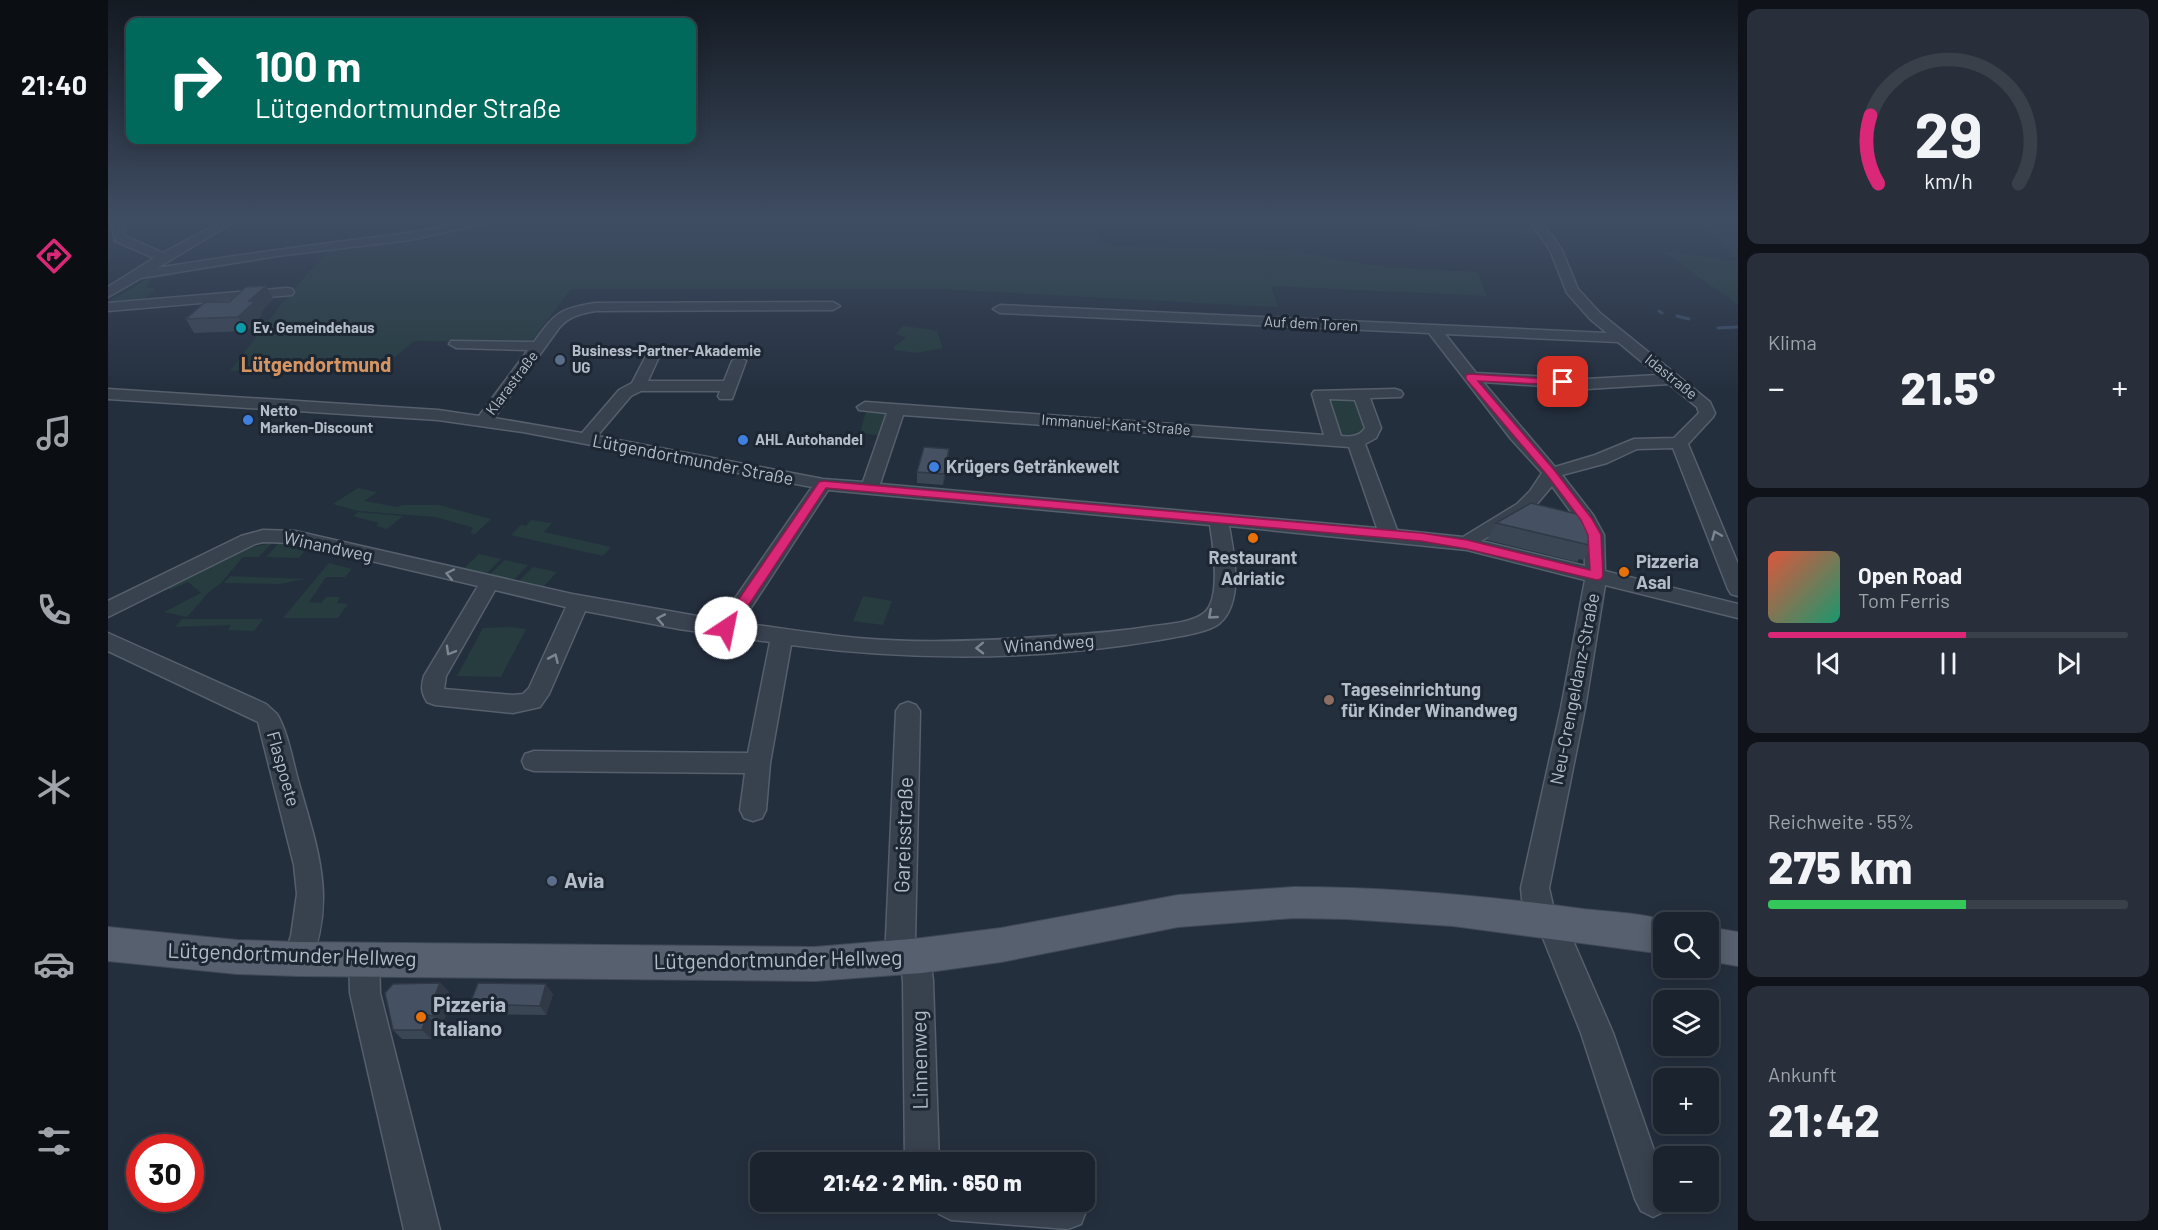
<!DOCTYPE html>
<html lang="de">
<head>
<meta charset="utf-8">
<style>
  :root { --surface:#1b232e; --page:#282f3a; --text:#f1f3f6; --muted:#a0a4aa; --line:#39404a; --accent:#db2777 }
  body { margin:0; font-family:Barlow,sans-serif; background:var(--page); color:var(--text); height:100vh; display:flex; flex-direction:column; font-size:22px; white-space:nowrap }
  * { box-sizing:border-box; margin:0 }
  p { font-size:20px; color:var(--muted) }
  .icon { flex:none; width:33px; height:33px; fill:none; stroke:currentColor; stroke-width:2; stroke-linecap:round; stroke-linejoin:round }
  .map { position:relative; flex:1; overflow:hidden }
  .side { display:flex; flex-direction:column; gap:9px; padding:9px; background:#0f1319; width:420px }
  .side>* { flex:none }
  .top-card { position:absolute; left:18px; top:18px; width:570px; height:126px; border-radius:12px; box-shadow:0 3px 15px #0003,0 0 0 2px var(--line); background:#00695c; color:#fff; overflow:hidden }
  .fabs { position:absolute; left:1545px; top:912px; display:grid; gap:12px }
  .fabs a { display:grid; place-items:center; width:66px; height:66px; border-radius:12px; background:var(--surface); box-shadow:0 3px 15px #0003,0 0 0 2px var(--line); font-size:30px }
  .speed { position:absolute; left:18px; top:1134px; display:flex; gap:12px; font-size:30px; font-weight:700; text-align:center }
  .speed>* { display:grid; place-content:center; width:78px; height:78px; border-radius:50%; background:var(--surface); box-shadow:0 3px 15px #0003,0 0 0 2px var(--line); line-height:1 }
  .speed .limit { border:9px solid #d22; background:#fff; color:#111 }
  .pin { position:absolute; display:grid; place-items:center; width:51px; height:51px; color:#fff; margin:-26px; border-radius:12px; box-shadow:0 3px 9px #0006 }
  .me { position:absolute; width:66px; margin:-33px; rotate:34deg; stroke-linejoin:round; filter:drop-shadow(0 0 4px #0008) }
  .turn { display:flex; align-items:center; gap:21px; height:126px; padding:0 30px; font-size:27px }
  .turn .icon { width:78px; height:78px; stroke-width:2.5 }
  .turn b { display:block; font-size:42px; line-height:51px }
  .big { font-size:45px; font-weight:800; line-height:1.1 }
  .side .tile { flex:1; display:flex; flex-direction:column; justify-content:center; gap:9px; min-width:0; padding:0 21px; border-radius:12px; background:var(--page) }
  .side .dial { align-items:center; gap:0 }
  .dial svg { height:156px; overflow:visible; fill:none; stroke:var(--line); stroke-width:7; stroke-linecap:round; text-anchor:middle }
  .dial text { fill:var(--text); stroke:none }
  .song { display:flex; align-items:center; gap:18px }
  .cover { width:72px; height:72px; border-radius:9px; background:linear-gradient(135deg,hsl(10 70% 55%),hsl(160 70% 35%)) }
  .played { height:6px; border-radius:3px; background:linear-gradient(90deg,var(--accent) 55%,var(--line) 55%) }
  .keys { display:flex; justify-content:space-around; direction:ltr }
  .heat { display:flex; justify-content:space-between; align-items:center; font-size:33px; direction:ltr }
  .charge { height:9px; border-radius:4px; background:linear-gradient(90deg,#34c759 55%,var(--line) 0) }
  .trip { position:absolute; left:642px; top:1152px; width:345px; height:60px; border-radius:12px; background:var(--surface); box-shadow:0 3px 15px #0003,0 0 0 2px var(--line); font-weight:800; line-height:60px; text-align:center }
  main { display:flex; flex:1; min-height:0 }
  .menu { display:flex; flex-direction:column; width:108px; justify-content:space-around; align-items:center; background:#0b0e12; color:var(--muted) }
  .menu .icon { width:42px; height:42px }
  .menu .selected { color:var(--accent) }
  .menu b { font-size:27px; color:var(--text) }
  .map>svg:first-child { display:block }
  .green { fill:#263c3f }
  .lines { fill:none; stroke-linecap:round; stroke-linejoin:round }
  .stream { stroke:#394c67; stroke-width:3 }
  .minor-casing { stroke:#565f6c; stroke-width:3 }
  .major-casing { stroke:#414a57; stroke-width:2 }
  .minor { fill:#38414e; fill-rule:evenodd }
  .major { fill:#56606e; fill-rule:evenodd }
  .wall { fill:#3b4654 }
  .shaded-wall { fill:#303945 }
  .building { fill:#455162; stroke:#303945; stroke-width:1.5 }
  .oneway { stroke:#7c8592 }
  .route { fill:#db2777; stroke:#8e194d; stroke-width:1.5 }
  .culture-dot { fill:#0f9aa8; stroke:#1d2633; stroke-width:2 }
  .service-dot { fill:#5c6f8a; stroke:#1d2633; stroke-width:2 }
  .shop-dot { fill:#3f7fe0; stroke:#1d2633; stroke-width:2 }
  .food-dot { fill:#e8710a; stroke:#1d2633; stroke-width:2 }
  .education-dot { fill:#8d6e63; stroke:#1d2633; stroke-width:2 }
  .labels { text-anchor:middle; stroke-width:6; stroke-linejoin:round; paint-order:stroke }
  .far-street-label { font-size:15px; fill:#b4bcc9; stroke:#1d2633 }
  .far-poi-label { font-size:15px; font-weight:bold; fill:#b4bcc9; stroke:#1d2633; text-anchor:start }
  .street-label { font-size:18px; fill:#b4bcc9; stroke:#1d2633 }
  .poi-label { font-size:18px; font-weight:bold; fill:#b4bcc9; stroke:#1d2633; text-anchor:start }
  .far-district-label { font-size:20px; font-weight:bold; fill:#d59563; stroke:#1d2633 }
  .near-street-label { font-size:21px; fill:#b4bcc9; stroke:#1d2633 }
  .near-poi-label { font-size:21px; font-weight:bold; fill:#b4bcc9; stroke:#1d2633; text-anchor:start }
</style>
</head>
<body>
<main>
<nav class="menu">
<b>21:40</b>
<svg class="icon selected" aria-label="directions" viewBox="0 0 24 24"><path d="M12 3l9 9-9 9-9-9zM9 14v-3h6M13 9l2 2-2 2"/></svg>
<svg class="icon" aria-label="music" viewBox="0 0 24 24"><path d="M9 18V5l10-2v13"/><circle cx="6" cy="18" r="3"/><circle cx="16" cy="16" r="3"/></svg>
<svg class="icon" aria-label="phone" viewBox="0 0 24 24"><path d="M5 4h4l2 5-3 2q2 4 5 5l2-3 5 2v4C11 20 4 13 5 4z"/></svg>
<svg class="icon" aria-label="climate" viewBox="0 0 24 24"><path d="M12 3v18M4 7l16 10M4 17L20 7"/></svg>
<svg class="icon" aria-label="car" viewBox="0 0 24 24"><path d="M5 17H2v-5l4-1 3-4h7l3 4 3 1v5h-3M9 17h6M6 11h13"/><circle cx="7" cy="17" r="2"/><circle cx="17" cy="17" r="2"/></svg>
<svg class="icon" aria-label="filters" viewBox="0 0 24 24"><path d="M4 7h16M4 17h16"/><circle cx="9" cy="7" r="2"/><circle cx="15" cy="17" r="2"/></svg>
</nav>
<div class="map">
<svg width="1630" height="1230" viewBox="0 0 1630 1230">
  <rect width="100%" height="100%" fill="#242f3e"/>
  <g class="green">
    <path d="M 394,219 L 993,219 L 990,236 L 994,242 L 1006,246 L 1177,250 L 1274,267 L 1369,272 L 1379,296 L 1163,286 L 1170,307 L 830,289 L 463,289 L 423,342 L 306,341 L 281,362 L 122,371 L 182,293 L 223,248 L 302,238 Z"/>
    <path d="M 1298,219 L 1419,219 L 1431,236 L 1307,231 Z"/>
    <path d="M 1589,219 L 1630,219 L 1630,305 L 1555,251 L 1629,261 Z"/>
    <path d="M 66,272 L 64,276 L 42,279 L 38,288 L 47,288 C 35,305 20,304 0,306 L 0,302 L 46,275 Z"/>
    <path d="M 795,326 L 825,330 L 829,332 L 835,348 L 809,353 L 787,350 L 785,347 L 797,339 L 797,337 L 788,334 Z"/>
    <path d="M 1218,396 L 1247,397 L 1261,426 L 1246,438 L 1231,436 Z"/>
    <path d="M 758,411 L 781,411 L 775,436 L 752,433 Z"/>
    <path d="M 250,488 L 269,492 L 256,501 L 290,507 L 294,505 L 331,505 L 383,519 L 367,534 L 362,533 L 365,529 L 363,527 L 327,517 L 250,511 L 225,504 Z"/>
    <path d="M 250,512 L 295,516 L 279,529 L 268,526 L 271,523 L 245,516 Z"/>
    <path d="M 423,520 L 444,523 L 436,532 L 503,547 L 495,556 L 403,535 L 413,525 L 418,526 Z"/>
    <path d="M 164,543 L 151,557 L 135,557 L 113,583 L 100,593 L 79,617 L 56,612 L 93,593 L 80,582 L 62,590 L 59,588 L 135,549 Z"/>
    <path d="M 171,543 L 199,548 L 191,558 L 158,557 Z"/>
    <path d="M 371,554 L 393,559 L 376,576 L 353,571 Z"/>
    <path d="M 397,560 L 420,565 L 404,582 L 380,576 Z"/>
    <path d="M 221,563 L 244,569 L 237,577 L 218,577 L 201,602 L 213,603 L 218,597 L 232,597 L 229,603 L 240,604 L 230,618 L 175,618 Z"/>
    <path d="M 425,567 L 449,572 L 434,588 L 409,583 Z"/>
    <path d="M 122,576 L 197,579 L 171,584 L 116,583 Z"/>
    <path d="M 755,596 L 784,601 L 775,625 L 745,621 Z"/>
    <path d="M 74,619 L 155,619 L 146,631 L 120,630 L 123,625 L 67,627 Z"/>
    <path d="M 403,627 L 418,629 L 393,677 L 349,676 L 375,628 Z"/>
  </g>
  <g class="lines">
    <g class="stream">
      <path d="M 1551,311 L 1554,313"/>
      <path d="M 1569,316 L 1581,319"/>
      <path d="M 1610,328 L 1630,327"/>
    </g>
    <defs>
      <g id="minor">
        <path d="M 3,219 L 15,219 L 17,236 L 55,253 L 117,219 L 131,219 L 49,268 C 132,254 215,244 298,233 C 329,229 358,219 389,219 L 383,222 L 302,240 L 169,256 L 33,278 L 0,297 L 0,287 L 46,258 L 7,241 Z"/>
        <path d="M 1420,219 L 1432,219 L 1454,250 L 1470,289 L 1492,313 L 1602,402 L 1607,413 L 1605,417 L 1580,444 L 1630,564 L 1630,596 L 1623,594 L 1620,589 L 1565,448 L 1529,449 L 1499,463 L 1454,475 L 1485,515 L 1496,535 L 1497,571 L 1630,604 L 1630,618 L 1497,585 L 1477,708 L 1441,888 L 1446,910 L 1453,913 L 1505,1033 L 1556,1179 L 1556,1202 L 1562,1202 L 1557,1211 L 1545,1217 L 1533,1211 L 1527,1199 L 1473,1033 L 1433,933 L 1426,930 L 1414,899 L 1413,888 L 1453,708 L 1477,580 L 1359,550 L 1121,526 C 1126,554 1136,601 1112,623 C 1100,633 1067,637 1051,640 C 929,661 805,661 683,645 L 662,763 L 658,810 L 654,818 L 645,821 L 636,818 L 632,810 L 637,773 L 426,771 L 417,768 L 414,761 L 417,754 L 426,751 L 640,753 L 662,642 L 571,629 L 477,611 L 441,694 L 432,707 L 405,713 L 327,705 L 319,702 C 313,692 313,687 316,676 L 370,586 L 187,543 L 155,542 L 147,544 L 0,617 L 0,601 L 133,536 L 155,530 L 187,531 L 464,594 L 612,620 L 704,487 L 415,432 L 330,420 L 0,399 L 0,389 L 330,410 L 371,416 L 420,350 L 348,348 L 341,344 L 343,341 L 426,342 C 448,312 451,309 487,303 L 725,302 L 732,306 L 725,310 L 487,311 C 472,314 461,316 451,328 L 386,418 L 474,433 L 511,390 L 524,383 L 538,356 L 543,355 L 550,359 L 540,381 L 616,381 L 624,361 L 631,357 L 638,361 L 624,399 L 612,399 L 610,396 L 612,391 L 533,391 L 523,396 L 489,436 L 715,479 L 755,482 L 779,413 L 751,410 L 749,407 L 757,402 L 1216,435 L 1204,394 L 1206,391 L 1287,389 L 1293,391 L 1295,394 L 1293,397 L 1262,398 L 1273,428 L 1268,438 L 1257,444 L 1289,530 L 1355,537 L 1409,504 L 1422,491 L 1434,473 L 1403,439 L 1321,333 L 892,313 L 885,309 L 892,305 L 1499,333 L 1482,319 L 1459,293 L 1442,250 ZM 1337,334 L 1510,342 L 1550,375 L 1478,379 L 1368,373 ZM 1375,382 L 1478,389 L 1561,384 L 1589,407 L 1591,413 L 1566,438 L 1526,439 L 1487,455 L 1447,467 ZM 1221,399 L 1247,400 L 1257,428 C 1251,437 1242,437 1233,436 ZM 795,415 L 1241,447 L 1269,528 L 772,484 ZM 1444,486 L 1469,520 L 1476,535 L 1477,566 L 1373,541 L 1422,512 ZM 720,490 L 1102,525 C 1105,544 1114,599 1096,613 C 1082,624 1056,624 1039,627 C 1008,632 976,634 944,636 C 880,641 814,644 749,638 C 709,634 672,628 633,623 ZM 387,590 L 458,607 L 421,688 L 415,694 L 405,695 L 336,689 L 338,676 Z"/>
        <path d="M 179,288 L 184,289 L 186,292 L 184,295 L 0,311 L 0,303 Z"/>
        <path d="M 0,633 L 158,704 L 169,714 C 180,733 184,758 190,780 C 209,848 230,899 200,969 L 190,973 L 180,969 L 175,959 L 183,936 L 189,894 L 186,865 L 150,722 L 0,651 Z"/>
        <path d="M 800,702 L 808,705 L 812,711 L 807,943 L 817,947 L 822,957 L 825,981 L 831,1162 L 797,1162 L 795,981 L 794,972 L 782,969 L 777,959 L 788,711 L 792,705 Z"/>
        <path d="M 256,945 L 266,949 L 271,959 L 272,993 L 332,1230 L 296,1230 L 242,993 L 241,959 L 246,949 Z"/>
        <path d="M 825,1202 L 974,1202 L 978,1211 L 973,1224 L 960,1229 L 843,1220 L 831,1214 Z"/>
      </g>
      <g id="major">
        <path d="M 1186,887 C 1283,887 1379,896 1475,909 C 1501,912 1538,913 1561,922 L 1556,922 L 1556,954 L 1345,926 L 1238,919 L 1186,918 L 1070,927 L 893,962 L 814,973 L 707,981 L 190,976 L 129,974 L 0,961 L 0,927 L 129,940 L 190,942 L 707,947 L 814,938 L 893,928 L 1070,895 Z"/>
        <path d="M 1600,927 L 1630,932 L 1630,966 L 1600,961 Z"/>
      </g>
    </defs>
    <use href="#minor" class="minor-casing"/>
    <use href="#major" class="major-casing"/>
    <use href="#minor" class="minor"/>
    <use href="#major" class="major"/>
  </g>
  <g class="wall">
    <path d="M 158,286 L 165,299 L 153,312 L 154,315 L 138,331 L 86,333 L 78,319 L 121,302 Z"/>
    <path d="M 841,460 L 835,485 L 809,483 L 809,472 Z"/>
    <path d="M 1469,508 L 1486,544 L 1475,560 L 1471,559 L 1469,562 L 1379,540 L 1388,523 L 1466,514 Z"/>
    <path d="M 332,983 L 341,992 L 336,1005 L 340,1010 L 334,1025 L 328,1025 L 323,1039 L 294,1039 L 285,1030 Z"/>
    <path d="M 445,994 L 438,1015 L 370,1014 L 362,1004 Z"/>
  </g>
  <g class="shaded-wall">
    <path d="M 158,286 L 165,299 L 153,312 L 154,315 L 138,331 L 130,317 L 141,301 Z"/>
    <path d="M 841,449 L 841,460 L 835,485 L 836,474 Z"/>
    <path d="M 332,983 L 341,992 L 336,1005 L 340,1010 L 334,1025 L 325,1016 L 325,1000 Z"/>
    <path d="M 438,984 L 445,994 L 438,1015 L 432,1006 Z"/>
    <path d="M 319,1015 L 328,1025 L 323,1039 L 314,1030 Z"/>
  </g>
  <g class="building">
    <path d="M 158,286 L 141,301 L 147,301 L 130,317 L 78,319 L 97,302 L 121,302 L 138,287 Z"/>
    <path d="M 816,447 L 841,449 L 836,474 L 809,472 Z"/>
    <path d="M 1423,503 L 1469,514 L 1469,508 L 1481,511 L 1485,519 L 1486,544 L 1480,542 L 1481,545 L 1388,523 Z"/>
    <path d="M 332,983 L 325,1000 L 331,1000 L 325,1016 L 319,1015 L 314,1030 L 285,1030 L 277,993 L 285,984 Z"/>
    <path d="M 370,983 L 438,984 L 432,1006 L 362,1004 Z"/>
  </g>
  <defs><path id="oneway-chevron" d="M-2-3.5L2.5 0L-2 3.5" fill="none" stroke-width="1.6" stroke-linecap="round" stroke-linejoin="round" transform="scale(1.5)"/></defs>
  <g class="oneway">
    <use href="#oneway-chevron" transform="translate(1608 535) rotate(-113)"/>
    <use href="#oneway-chevron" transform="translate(342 574) rotate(-168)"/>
    <use href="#oneway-chevron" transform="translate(1104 615) rotate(139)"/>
    <use href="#oneway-chevron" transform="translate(553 619) rotate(-169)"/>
    <use href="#oneway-chevron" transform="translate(872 648) rotate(179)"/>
    <use href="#oneway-chevron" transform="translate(342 651) rotate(120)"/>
    <use href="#oneway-chevron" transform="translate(446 658) rotate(-66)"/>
  </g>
  <linearGradient id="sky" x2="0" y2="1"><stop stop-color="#141a22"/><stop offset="0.56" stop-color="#3f4d63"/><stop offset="1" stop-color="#3f4d63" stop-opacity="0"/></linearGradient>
  <rect width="1630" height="391" fill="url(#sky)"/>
  <path class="route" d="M 1362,374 L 1455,380 L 1460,382 L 1455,385 L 1370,381 L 1447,471 L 1484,519 L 1493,535 L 1495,576 L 1493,579 L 1489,580 L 1359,549 L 1313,541 L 718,488 L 623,632 L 613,632 L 611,628 L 711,482 L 715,481 L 1313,533 L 1359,540 L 1482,570 L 1480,535 L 1473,520 L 1439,475 L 1358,379 L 1358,375 Z"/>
  <circle class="culture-dot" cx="133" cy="328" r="6"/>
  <g class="service-dot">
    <circle cx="452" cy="360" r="6"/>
    <circle cx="444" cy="881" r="6"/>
  </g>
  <g class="shop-dot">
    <circle cx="140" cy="420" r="6"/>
    <circle cx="635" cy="440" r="6"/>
    <circle cx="826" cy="467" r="6"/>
  </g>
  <g class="food-dot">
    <circle cx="1145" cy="538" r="6"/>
    <circle cx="1516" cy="572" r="6"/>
    <circle cx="313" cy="1017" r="6"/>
  </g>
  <circle class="education-dot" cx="1221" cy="700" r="6"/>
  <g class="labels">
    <g class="far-street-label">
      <text transform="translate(1203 324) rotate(3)" y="5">Auf dem Toren</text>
      <text transform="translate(1563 377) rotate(39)" y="5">Idastraße</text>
      <text transform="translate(404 383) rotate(-53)" y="5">Klarastraße</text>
      <text transform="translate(1008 425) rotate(4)" y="5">Immanuel-Kant-Straße</text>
    </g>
    <g class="far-poi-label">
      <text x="145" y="333">Ev. Gemeindehaus</text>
      <text x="464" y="356">Business-Partner-Akademie<tspan x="464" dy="17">UG</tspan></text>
      <text x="152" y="416">Netto<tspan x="152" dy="17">Marken-Discount</tspan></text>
      <text x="647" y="445">AHL Autohandel</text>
    </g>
    <g class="street-label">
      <text transform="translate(585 460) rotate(11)" y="6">Lütgendortmunder Straße</text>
      <text transform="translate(220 547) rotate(12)" y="6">Winandweg</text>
      <text transform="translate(941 644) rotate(-4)" y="6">Winandweg</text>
      <text transform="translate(1467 689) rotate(-79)" y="6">Neu-Crengeldanz-Straße</text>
      <text transform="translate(175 769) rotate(74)" y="6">Flaspoete</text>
    </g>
    <g class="poi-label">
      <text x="838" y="473">Krügers Getränkewelt</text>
      <text x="1145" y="564" text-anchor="middle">Restaurant<tspan x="1145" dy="21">Adriatic</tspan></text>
      <text x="1528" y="568">Pizzeria<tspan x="1528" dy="21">Asal</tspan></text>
      <text x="1233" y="696">Tageseinrichtung<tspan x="1233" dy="21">für Kinder Winandweg</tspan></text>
    </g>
    <g class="far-district-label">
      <text x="208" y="372">Lütgendortmund</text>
    </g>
    <g class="near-street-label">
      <text transform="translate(796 835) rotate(-88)" y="7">Gareisstraße</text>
      <text transform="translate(184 955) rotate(2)" y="7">Lütgendortmunder Hellweg</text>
      <text transform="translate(670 960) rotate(-1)" y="7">Lütgendortmunder Hellweg</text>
      <text transform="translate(812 1060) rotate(-91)" y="7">Linnenweg</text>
    </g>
    <g class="near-poi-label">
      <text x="456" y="888">Avia</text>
      <text x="325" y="1012">Pizzeria<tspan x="325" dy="24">Italiano</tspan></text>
    </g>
  </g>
</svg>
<div class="fabs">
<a><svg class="icon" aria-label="search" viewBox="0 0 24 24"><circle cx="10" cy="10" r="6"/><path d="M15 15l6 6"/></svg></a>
<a><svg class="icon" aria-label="layers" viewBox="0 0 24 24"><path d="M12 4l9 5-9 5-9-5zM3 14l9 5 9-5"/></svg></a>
<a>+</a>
<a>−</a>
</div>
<div class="speed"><div class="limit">30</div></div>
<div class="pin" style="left:1455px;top:382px;background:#d93025"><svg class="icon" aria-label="arrive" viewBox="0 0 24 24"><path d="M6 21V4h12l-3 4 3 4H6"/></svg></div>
<svg class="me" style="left:618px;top:628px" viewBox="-20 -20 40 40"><circle r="19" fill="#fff"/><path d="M0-13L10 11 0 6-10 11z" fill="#db2777"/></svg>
<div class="trip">21:42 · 2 Min. · 650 m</div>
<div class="top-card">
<div class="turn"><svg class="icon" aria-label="right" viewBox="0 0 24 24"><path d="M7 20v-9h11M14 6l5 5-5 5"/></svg><div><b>100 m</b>Lütgendortmunder Straße</div></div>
</div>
</div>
<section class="side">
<div class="tile dial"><svg viewBox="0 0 100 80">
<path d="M14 69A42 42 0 1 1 86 69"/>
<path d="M14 69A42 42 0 0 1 10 34" stroke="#db2777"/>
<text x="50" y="56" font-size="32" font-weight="700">29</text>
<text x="50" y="72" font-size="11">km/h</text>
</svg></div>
<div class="tile"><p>Klima</p>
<div class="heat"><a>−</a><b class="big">21.5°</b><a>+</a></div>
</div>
<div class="tile">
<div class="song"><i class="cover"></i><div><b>Open Road</b><p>Tom Ferris</p></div></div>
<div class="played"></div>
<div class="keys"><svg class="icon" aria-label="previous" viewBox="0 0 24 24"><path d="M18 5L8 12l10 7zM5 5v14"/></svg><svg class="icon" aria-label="pause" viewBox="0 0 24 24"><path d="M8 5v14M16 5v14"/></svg><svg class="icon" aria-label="next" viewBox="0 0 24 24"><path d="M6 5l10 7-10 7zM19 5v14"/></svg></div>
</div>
<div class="tile"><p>Reichweite · 55%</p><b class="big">275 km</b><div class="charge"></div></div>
<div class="tile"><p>Ankunft</p><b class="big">21:42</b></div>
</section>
</main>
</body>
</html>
